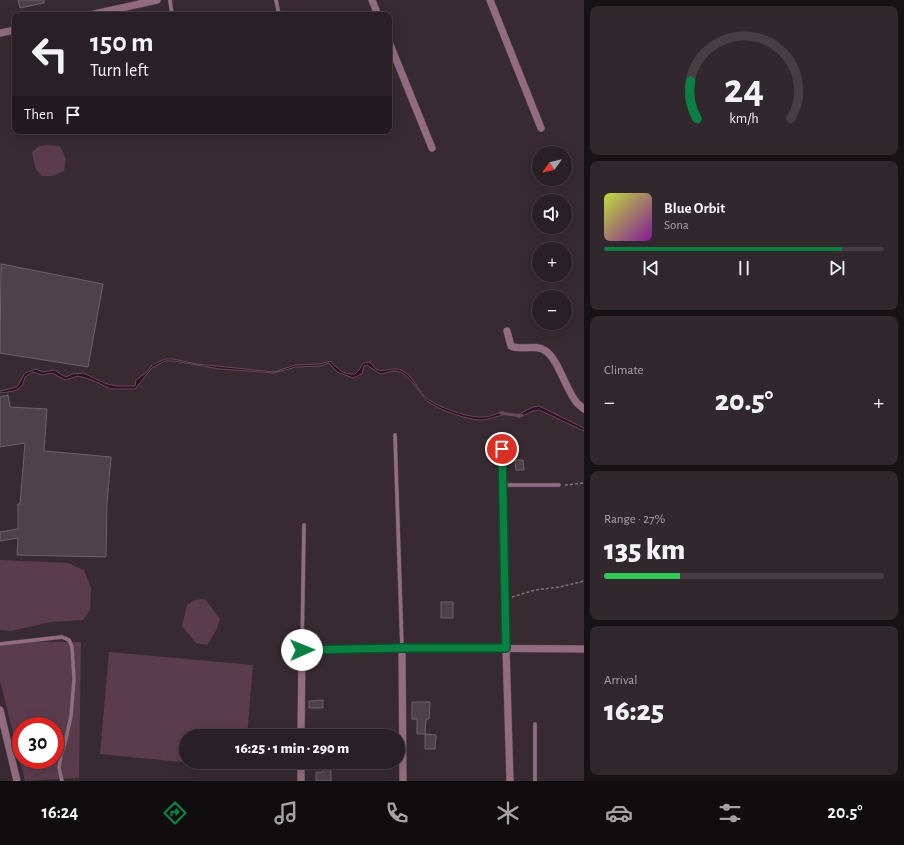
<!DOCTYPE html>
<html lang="en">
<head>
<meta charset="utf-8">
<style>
  :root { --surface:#292025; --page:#31282d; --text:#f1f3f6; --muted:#a5a3a7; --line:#453e42; --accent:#0b8043 }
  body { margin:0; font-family:"Alegreya Sans",sans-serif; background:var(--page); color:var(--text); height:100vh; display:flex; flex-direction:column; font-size:15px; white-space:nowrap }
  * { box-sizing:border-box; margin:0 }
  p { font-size:13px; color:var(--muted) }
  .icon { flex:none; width:22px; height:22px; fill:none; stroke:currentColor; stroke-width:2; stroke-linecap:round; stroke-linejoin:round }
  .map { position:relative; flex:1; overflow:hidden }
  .sheet { display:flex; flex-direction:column; gap:6px; padding:6px; background:#171214; width:320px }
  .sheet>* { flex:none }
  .guide { position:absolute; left:12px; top:12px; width:380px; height:122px; border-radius:8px; box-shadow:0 4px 16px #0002,0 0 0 1px var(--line); background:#292025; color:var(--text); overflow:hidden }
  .needle { width:26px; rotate:236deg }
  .tools { position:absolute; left:532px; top:146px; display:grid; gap:8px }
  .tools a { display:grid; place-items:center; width:40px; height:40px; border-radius:50%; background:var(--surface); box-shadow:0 4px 16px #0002,0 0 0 1px var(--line); font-size:20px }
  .speed { position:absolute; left:12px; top:717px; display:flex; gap:8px; font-size:20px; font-weight:700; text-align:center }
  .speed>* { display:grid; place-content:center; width:52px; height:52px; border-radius:50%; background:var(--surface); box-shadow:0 4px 16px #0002,0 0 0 1px var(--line); line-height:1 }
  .speed .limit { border:6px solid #d22; background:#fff; color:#111 }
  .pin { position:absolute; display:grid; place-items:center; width:34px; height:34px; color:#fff; margin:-17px; border:2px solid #fff; border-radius:50%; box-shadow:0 1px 4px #0007 }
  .me { position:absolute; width:44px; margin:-22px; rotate:89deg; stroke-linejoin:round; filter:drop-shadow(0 0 3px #0008) }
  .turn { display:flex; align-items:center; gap:14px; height:84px; padding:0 12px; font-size:18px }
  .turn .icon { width:52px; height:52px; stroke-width:2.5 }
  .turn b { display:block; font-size:28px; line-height:34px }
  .then { display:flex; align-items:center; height:38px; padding:0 12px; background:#0003; gap:8px; font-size:15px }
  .big { font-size:30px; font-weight:800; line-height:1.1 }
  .sheet .tile { flex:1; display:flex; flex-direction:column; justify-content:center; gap:6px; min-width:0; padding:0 14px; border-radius:8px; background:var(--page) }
  .sheet .dial { align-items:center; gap:0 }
  .dial svg { height:104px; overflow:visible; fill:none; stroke:var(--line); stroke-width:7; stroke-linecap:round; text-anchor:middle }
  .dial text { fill:var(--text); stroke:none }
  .song { display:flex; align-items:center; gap:12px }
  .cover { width:48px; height:48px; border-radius:6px; background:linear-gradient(135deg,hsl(70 70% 55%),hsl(290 70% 35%)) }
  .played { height:4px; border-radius:2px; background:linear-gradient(90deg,var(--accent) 85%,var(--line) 85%) }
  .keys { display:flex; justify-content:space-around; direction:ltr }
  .heat { display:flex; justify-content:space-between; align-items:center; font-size:22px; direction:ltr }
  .charge { height:6px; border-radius:3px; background:linear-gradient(90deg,#34c759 27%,var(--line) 0) }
  .trip { position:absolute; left:179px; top:729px; width:226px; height:40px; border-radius:20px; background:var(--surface); box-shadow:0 4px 16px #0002,0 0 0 1px var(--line); font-weight:800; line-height:40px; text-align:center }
  .tab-bar { display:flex; height:64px; justify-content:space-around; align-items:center; background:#100d0f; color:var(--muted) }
  .tab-bar .icon { width:28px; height:28px }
  .tab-bar .on { color:var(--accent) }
  .tab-bar b { font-size:18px; color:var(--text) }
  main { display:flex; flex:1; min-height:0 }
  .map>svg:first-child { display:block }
  .green { fill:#5b3c4d; fill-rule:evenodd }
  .water { fill:#330e25; stroke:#674b5c }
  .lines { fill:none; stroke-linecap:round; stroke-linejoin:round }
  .stream { stroke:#674b5c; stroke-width:3 }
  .building { fill:#4e4148; stroke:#706169 }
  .lane-casing { stroke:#52474c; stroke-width:4.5 }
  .street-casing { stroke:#52474c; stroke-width:8 }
  .path { stroke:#7d7277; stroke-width:1.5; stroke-dasharray:3 2; stroke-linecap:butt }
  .lane { stroke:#936c82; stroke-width:3.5 }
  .street { stroke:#936c82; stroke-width:7 }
  .route-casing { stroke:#07532c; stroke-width:10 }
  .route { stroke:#0b8043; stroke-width:7 }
</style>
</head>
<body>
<main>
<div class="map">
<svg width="584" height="781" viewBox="0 0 584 781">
  <rect width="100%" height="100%" fill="#372b31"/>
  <g class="green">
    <path d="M 47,145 L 60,146 L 66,159 L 64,171 L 54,176 L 42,176 L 35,168 L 32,152 L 39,146 Z"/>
    <path d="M 0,560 L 68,563 L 84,570 L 91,588 L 90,610 L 83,620 L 51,622 L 11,631 L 0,630 Z"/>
    <path d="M 205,599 L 220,619 L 217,629 L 207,645 L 196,643 L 182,626 L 187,605 L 195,600 Z"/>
    <path d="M 29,642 L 81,642 L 79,778 L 25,781 L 0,681 L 0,645 ZM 21,726 L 55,726 L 55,760 L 21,760 Z"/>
    <path d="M 109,652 L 253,665 L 247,736 L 186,736 L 186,762 L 244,762 L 244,768 L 100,754 Z"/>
  </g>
  <g class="water">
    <path d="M 165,359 L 173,359 L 197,364 L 274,372 L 295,365 L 320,364 L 330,361 C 339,369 342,375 355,374 L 359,370 L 363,363 L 370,362 C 372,365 374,367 376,369 C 384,374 393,365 403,371 C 413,376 417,389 425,397 C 437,407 470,419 486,417 C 492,416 498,413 503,411 L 503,415 C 496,416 489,420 482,420 C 467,420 442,411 430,403 C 419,396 409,370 394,371 C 390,371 385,374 380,374 L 367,365 L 364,366 L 362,374 L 353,378 L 337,372 L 329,363 L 321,366 L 296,367 L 274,373 L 220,369 L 174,361 L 165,361 L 152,368 L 135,389 L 111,389 L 92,380 L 78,376 L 65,380 L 52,373 L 42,375 L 33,372 L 25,377 C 22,392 13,391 0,393 L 0,391 L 17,387 L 25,373 L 36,369 L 43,372 L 54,370 L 66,377 L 72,374 L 83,373 L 107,384 L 117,386 L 135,386 L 136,380 L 147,372 L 152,365 Z"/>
    <path d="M 539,406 L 584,428 L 584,431 L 539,410 L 533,411 L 518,418 L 519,414 L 533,407 Z"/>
  </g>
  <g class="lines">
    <path class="stream" d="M 501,413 L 520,416 L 522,415"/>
  </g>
  <g class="building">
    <path d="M 18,0 L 44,0 L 44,3 L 20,8 Z"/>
    <path d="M 1,264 L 103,284 L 88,367 L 0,353 Z"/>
    <path d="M 8,395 L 10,407 L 47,409 L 44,451 L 111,457 L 107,504 L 106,557 L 17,555 L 18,538 L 0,541 L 0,532 L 18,529 L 18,504 L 20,504 L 25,443 L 0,447 L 0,397 Z"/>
    <path d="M 515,460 L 523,460 L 524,470 L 516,470 Z"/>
    <rect x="441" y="602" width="12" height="16"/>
    <path d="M 323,700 L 323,708 L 309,708 L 309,701 Z"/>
    <path d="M 412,702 L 430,702 L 429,719 L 426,719 L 425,734 L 417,734 L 417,719 L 412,719 Z"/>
    <path d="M 425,734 L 436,735 L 435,749 L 425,749 Z"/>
    <path d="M 323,762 L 331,762 L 331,781 L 316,781 L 316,772 L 323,772 Z"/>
  </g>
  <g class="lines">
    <defs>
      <g id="lane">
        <path d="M 170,0 L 172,15"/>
        <path d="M 276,0 L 279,15"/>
        <path d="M 395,435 L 402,648"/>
        <path d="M 502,449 L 506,648"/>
        <path d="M 502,485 L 559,485"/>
        <path d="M 0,644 L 62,637 L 69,640 L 72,647 L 74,679 L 71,716 L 65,743 L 61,755 L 59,768 L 62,781"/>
        <path d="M 302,650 L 304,525"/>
        <path d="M 535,781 L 535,724"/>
      </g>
      <g id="street">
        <path d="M 372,0 L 378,15"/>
        <path d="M 490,0 L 541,128"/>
        <path d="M 90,15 L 157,0"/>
        <path d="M 0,33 L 15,30"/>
        <path d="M 389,42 L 432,148"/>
        <path d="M 507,331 L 511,346 C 521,351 535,344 544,350 C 558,357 566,391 577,403 C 579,405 582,407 584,409"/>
        <path d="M 402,648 L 403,781"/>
        <path d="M 506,648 L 510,781"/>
        <path d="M 0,710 L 17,781"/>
        <path d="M 301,736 L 302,650 L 402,648 L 584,649"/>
        <path d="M 301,781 L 301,762"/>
      </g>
    </defs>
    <use href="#lane" class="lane-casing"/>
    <use href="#street" class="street-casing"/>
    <g class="path">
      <path d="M 565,485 L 584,483"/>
      <path d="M 512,597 L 535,590 L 560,587 L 584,581"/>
    </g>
    <use href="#lane" class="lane"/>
    <use href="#street" class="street"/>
  </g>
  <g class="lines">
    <defs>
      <path id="route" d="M 302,650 L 402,648 L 506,648 L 502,449"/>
    </defs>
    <use href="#route" class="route-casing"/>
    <use href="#route" class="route"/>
  </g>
</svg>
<div class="tools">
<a><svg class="needle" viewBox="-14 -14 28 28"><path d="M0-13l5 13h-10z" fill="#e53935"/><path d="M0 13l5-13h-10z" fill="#a5a3a7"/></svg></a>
<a><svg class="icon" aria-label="sound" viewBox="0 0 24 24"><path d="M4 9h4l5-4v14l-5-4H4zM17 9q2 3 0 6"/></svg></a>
<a>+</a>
<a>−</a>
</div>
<div class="speed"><div class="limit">30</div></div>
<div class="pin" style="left:502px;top:449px;background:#d93025"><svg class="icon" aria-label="arrive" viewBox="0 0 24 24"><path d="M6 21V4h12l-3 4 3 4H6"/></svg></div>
<svg class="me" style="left:302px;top:650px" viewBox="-20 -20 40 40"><circle r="19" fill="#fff"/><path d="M0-13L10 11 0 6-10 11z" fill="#0b8043"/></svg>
<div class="trip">16:25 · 1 min · 290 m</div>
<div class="guide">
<div class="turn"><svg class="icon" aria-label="left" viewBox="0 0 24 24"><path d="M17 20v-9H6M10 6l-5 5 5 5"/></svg><div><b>150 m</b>Turn left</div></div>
<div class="then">Then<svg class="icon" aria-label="arrive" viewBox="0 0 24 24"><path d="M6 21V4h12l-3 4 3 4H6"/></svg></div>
</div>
</div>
<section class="sheet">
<div class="tile dial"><svg viewBox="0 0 100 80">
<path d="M14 69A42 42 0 1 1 86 69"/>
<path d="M14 69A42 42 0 0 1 9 40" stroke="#0b8043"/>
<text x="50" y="56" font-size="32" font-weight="700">24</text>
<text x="50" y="72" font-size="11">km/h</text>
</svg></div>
<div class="tile">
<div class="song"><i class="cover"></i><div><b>Blue Orbit</b><p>Sona</p></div></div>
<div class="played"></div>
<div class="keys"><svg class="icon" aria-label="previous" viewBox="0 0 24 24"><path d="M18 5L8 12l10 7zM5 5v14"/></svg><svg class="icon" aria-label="pause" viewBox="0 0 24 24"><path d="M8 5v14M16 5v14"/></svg><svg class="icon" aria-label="next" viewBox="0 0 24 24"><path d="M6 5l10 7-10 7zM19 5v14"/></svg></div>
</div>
<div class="tile"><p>Climate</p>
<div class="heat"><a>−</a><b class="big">20.5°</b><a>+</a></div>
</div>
<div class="tile"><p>Range · 27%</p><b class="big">135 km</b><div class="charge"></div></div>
<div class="tile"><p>Arrival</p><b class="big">16:25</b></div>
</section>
</main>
<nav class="tab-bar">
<b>16:24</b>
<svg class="icon on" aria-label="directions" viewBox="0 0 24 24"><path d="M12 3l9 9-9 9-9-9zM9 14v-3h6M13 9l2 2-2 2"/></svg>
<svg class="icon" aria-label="music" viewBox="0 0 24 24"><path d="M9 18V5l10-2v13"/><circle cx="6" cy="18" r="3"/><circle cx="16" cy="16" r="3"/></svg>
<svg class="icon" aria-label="phone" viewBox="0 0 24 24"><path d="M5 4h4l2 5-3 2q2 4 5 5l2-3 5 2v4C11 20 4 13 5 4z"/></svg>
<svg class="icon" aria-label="climate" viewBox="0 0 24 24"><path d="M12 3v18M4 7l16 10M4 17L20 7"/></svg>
<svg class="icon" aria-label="car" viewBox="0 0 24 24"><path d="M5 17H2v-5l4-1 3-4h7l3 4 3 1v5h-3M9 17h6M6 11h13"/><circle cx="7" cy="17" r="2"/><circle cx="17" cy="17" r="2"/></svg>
<svg class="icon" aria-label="filters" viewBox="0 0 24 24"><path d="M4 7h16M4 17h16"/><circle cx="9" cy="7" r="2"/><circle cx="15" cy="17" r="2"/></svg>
<b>20.5°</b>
</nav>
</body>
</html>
